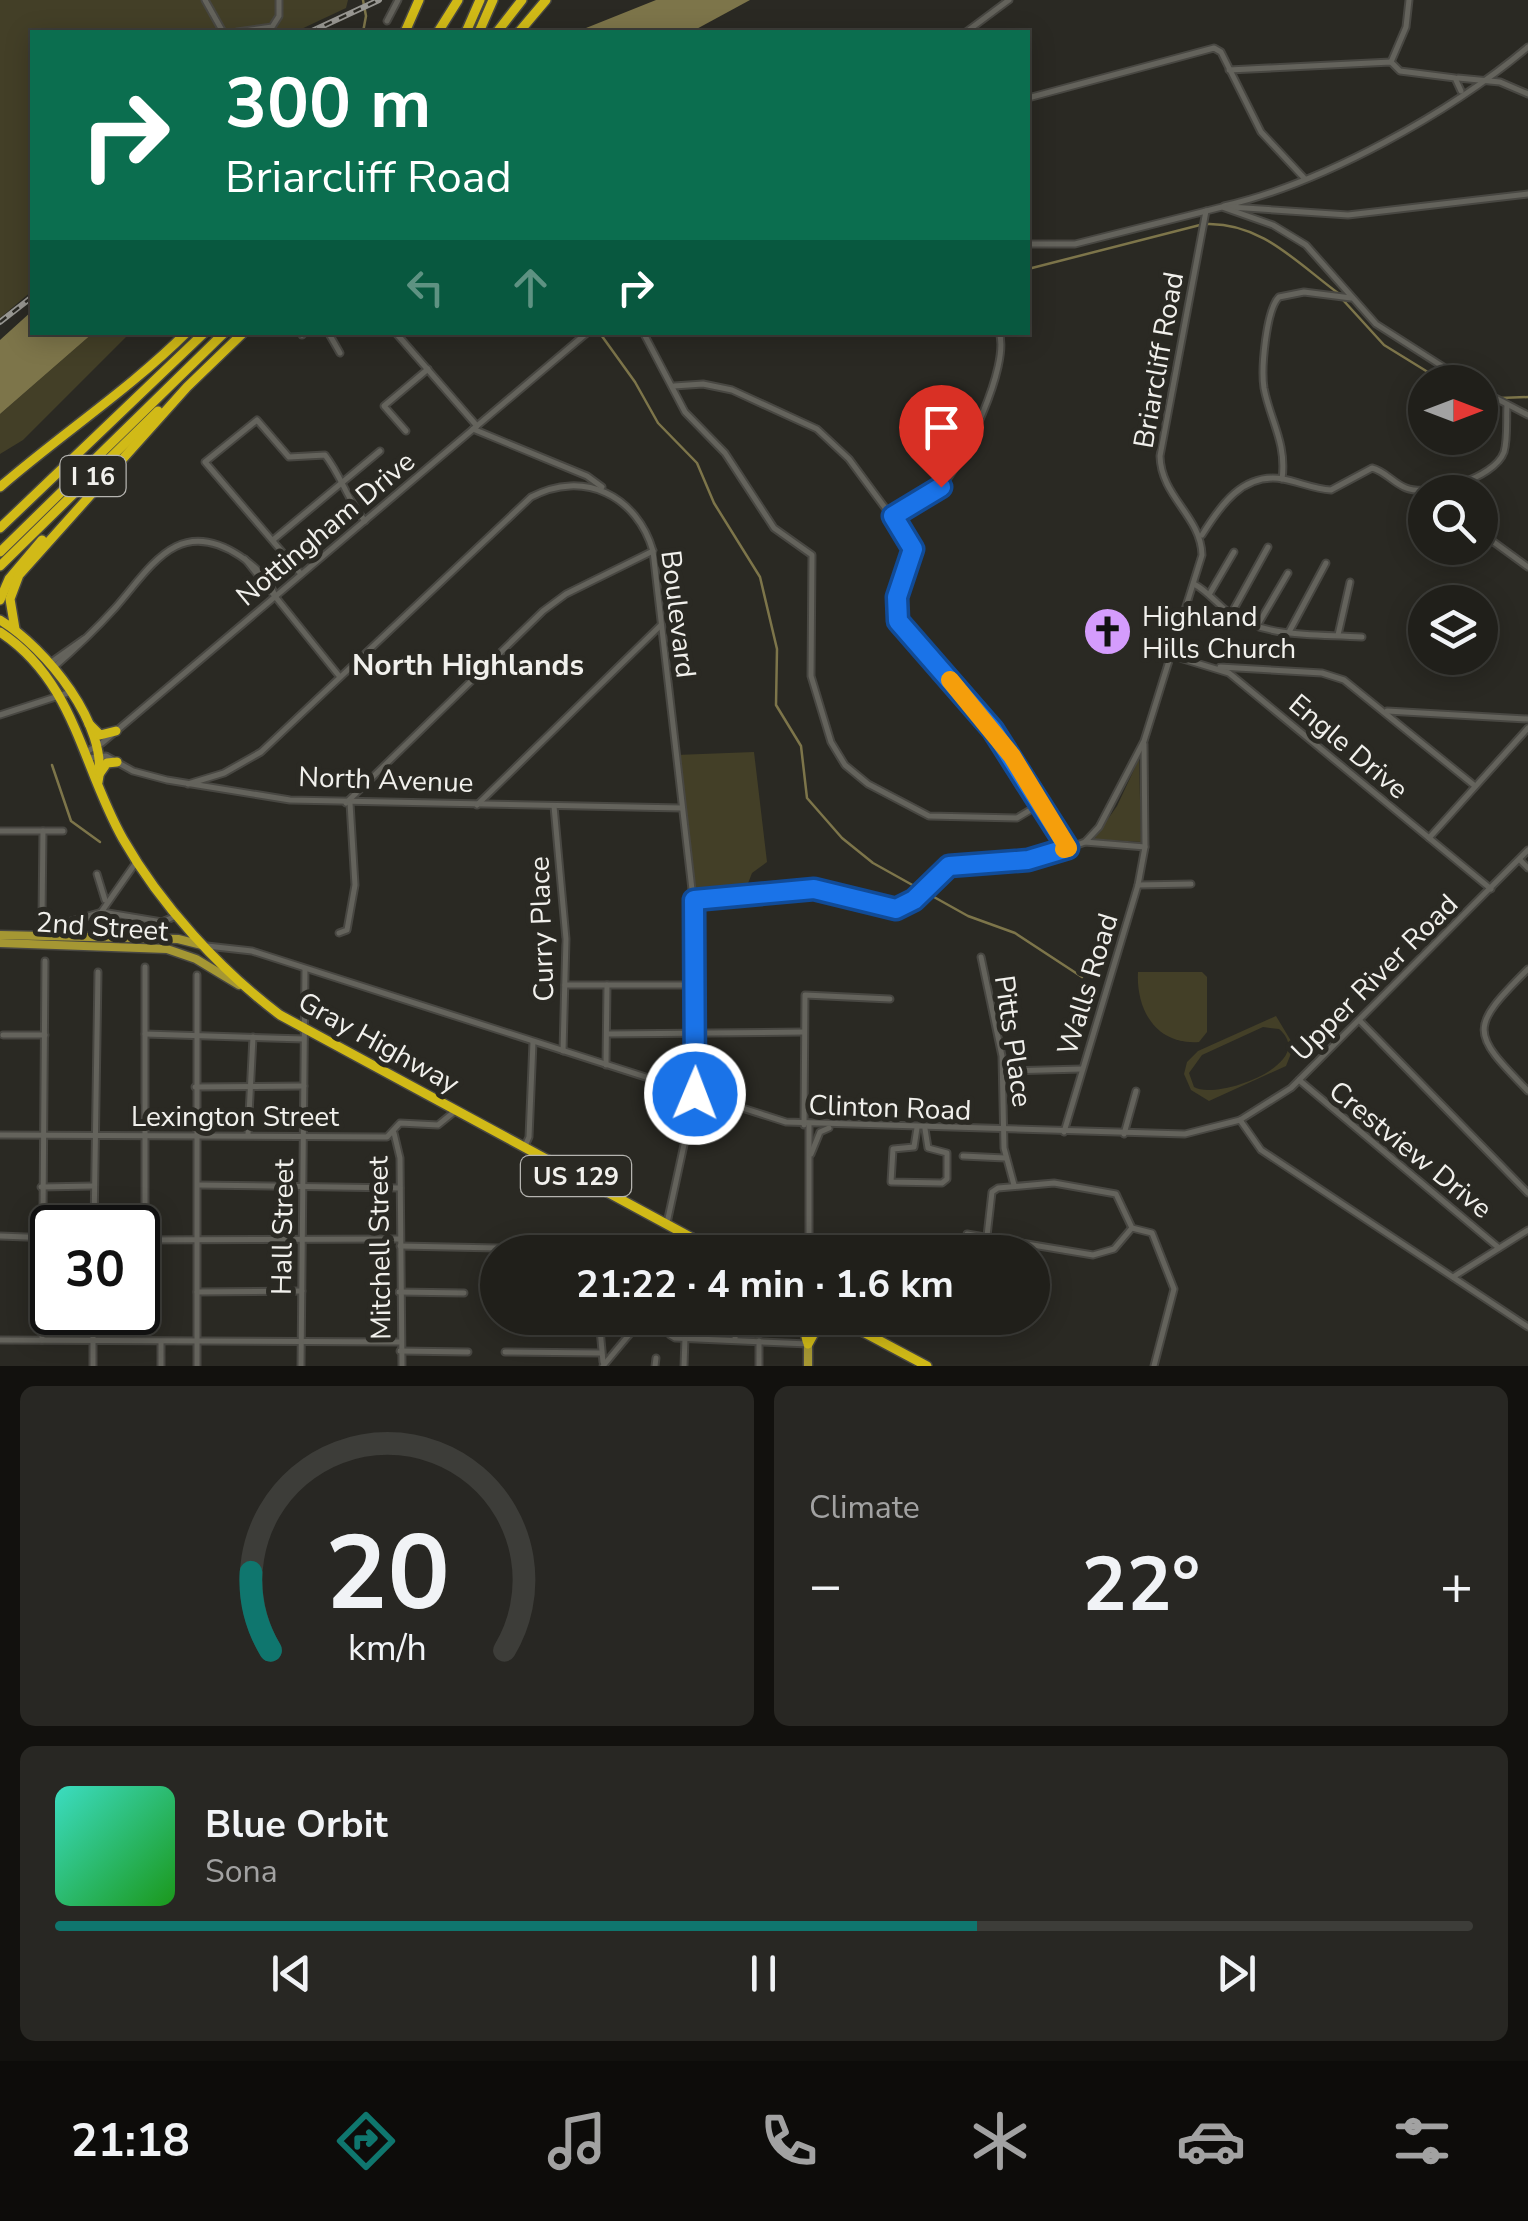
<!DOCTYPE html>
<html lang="en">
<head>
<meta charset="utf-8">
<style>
  :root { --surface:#201f1a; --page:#282723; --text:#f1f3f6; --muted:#a2a2a2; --line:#3d3d39; --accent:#0f766e }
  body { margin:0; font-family:"Nunito Sans",sans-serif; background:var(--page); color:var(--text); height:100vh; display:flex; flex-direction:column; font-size:38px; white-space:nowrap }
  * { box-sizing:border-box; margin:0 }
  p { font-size:32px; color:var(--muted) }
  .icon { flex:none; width:55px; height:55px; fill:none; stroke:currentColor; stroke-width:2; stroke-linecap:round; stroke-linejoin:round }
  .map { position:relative; height:1366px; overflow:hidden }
  .sheet { display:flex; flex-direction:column; gap:20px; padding:20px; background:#12110e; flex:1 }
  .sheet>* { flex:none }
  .hud { position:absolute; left:30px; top:30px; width:1000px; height:305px; border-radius:0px; box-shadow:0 5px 25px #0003,0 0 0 2px var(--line); background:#0b6e4f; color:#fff; overflow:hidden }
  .needle { width:65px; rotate:90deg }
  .buttons { position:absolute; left:1408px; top:365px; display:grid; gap:20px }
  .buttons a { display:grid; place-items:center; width:90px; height:90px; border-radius:50%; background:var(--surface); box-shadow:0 5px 25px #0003,0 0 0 2px var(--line); font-size:50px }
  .speed { position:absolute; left:30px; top:1205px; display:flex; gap:20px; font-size:50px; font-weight:700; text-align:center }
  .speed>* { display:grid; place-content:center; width:130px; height:130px; border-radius:50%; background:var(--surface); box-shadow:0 5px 25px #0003,0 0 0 2px var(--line); line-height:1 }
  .speed .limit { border:5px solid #111; border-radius:15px; background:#fff; color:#111 }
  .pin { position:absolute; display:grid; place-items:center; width:85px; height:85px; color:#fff; margin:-102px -42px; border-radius:50% 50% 50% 0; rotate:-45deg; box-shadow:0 0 10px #0007 }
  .pin .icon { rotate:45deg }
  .me { position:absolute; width:110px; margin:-55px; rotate:1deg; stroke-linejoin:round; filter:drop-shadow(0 0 8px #0008) }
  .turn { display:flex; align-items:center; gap:35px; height:210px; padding:0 30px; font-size:45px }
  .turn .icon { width:130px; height:130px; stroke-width:2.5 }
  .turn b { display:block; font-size:70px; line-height:85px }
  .lanes { display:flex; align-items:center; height:95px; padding:0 30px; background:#0003; justify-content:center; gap:50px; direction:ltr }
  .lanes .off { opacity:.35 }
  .big { font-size:75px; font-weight:700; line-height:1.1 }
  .sheet .tile { flex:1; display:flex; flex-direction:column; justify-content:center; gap:15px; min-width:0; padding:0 35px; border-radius:15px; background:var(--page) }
  .sheet .dial { align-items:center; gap:0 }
  .dial svg { height:260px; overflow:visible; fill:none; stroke:var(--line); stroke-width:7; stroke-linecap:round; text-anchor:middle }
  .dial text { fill:var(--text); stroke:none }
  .song { display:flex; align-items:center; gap:30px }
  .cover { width:120px; height:120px; border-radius:15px; background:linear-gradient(135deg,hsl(170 70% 55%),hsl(120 70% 35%)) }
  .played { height:10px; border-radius:5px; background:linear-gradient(90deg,var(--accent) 65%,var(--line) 65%) }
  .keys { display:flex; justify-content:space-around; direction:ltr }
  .heat { display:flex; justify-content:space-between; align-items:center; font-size:55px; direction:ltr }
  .sheet .tiles { flex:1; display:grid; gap:20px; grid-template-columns:1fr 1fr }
  .tile:last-child { grid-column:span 2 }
  .trip { position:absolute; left:480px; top:1235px; width:570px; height:100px; border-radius:50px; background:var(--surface); box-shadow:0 5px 25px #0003,0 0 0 2px var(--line); font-weight:700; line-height:100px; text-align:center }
  .menu { display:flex; height:160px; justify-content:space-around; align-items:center; background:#0d0c0a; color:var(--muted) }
  .menu .icon { width:70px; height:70px }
  .menu .selected { color:var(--accent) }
  .menu b { font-size:45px; color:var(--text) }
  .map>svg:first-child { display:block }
  .green { fill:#433f27; fill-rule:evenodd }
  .water { fill:#7d754a }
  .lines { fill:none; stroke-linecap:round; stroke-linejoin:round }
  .stream { stroke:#7d754a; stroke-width:2.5 }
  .minor-casing { stroke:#484742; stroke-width:9 }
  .major-casing { stroke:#484742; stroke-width:11 }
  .highway-casing { stroke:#484742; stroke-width:12 }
  .minor { stroke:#64635c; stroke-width:5 }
  .major { stroke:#a59733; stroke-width:8 }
  .highway { stroke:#d1ba17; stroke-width:9 }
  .rail-casing { stroke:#989792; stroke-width:6 }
  .rail { stroke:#2a2923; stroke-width:2.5; stroke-dasharray:8; stroke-linecap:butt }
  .route-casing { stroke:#114b97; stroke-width:25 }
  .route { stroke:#1a73e8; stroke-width:18 }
  .slow { stroke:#f59e0b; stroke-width:18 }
  .labels { text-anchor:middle; stroke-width:10; stroke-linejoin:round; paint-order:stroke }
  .shield { fill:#2a2923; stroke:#b5b4b0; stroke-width:2.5 }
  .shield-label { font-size:25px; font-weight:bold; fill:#f1f0ec }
  .street-label { font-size:28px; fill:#f1f0ec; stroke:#2a2923 }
  .poi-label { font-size:28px; fill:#f1f0ec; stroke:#2a2923; text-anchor:start }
  .neighbourhood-label { font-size:30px; font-weight:bold; fill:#f1f0ec; stroke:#2a2923 }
</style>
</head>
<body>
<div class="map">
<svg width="1528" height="1366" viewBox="0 0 1528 1366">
  <rect width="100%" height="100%" fill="#2a2923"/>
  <g class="green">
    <path d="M 0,0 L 348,0 L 346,8 L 295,32 L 32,32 L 32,291 L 0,318 Z"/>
    <path d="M 93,333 L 130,333 L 23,440 L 0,454 L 0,414 Z"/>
    <path d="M 754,752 L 767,862 L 752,873 L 747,886 L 696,893 L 676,755 Z"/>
    <path d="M 1139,759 L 1141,842 L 1094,839 L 1117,806 Z"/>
    <path d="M 1138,972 L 1202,972 L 1207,977 L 1207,1032 L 1199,1042 C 1156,1045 1136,1010 1138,972 Z"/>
    <path d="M 1276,1016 L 1294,1046 L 1286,1066 L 1209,1101 L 1191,1090 L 1184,1074 L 1187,1062 L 1198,1051 ZM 1263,1027 L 1279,1029 C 1320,1064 1215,1101 1194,1087 L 1189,1073 L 1202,1055 Z"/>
  </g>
  <g class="water">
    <path d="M 656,0 L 750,0 L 691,32 L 576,32 Z"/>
    <path d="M 32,311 L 32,332 L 93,333 L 0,414 L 0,340 Z"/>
  </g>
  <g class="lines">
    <g class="stream">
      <path d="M 363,0 L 366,16 L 363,32"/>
      <path d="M 1206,224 C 1261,222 1297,263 1338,293"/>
      <path d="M 1028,269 L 1200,225"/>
      <path d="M 1343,300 L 1384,345 L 1444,382"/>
      <path d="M 599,332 L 635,382 L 658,423 L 697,463 L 714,503 L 760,577 L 777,649 L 776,705 L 801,746 L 807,798 L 842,838 L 873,863 L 968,916 L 1015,933 L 1082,977"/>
      <path d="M 1480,398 L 1490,398"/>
      <path d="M 1500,398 L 1528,397"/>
      <path d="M 52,765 L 71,821 L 100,842"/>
    </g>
    <defs>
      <g id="minor">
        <path d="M 205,0 L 223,32"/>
        <path d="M 387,21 L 398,0"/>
        <path d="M 237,32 L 272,27 L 279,16 L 279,0"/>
        <path d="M 966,32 L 1009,0"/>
        <path d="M 1391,62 L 1406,27 L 1409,0"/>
        <path d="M 1229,70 L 1391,62 L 1400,71 L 1455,78 L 1461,91"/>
        <path d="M 1458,78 L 1500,82 L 1528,94"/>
        <path d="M 1028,98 L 1214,48 L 1221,52 L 1261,132 L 1304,178"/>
        <path d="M 1224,206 C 1324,183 1451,112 1528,47"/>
        <path d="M 1230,207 L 1348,215 L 1528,194"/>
        <path d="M 1028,244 L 1075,244 L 1222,207 L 1273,225 L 1306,245 L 1376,324 L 1467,382"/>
        <path d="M 328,332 L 340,353"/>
        <path d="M 395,332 L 477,426"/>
        <path d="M 643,332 L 685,412 L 725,453 L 774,528 L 812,555 L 811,676 L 831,742 L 845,765 L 868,784 L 929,816 L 1017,818 L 1042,803"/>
        <path d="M 302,335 L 305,332"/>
        <path d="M 674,386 L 703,384 L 732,390 L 817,429 L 849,459 L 911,543 L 911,565 L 896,603 L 901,628 L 993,730 L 1068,848"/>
        <path d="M 1480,390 L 1528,415"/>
        <path d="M 473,429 L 587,476 L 602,487"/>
        <path d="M 406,431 L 384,406 L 428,369"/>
        <path d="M 1282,479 C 1287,443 1270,420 1264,388 C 1261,369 1266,310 1279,297 L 1304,292 L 1351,298"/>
        <path d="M 893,516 C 910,509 926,502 939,489 C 963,465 1011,364 999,332"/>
        <path d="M 1480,532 L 1528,567"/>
        <path d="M 1202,535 C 1220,506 1243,472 1283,479 C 1299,482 1314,489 1331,490 L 1372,468 C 1385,471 1393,483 1406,488 C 1430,497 1494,479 1504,452 C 1508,438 1506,420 1507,405"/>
        <path d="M 273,540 L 380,451"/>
        <path d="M 245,559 L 340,677"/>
        <path d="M 301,574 L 205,462 L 257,420 L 289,457 L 325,455 C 342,477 347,500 365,521"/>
        <path d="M 1194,584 C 1211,593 1220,609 1237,618 C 1274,638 1320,634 1362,637"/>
        <path d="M 1210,593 L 1234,552"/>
        <path d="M 1231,614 L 1268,547"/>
        <path d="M 1257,626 L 1288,573"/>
        <path d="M 1289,632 L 1326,563"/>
        <path d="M 1338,635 L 1350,582"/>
        <path d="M 1170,655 L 1229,673 L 1491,889"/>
        <path d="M 50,663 L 84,639"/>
        <path d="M 1220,667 L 1322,673 L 1344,680 L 1475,786"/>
        <path d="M 53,668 C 75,649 95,630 115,608 C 151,567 178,515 240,556 C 254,565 270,580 275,596"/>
        <path d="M 1387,711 L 1528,719"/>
        <path d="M 0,715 L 71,692"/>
        <path d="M 86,752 L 102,743 L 588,332"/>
        <path d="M 88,758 L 106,756 L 133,771 L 167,780 L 290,800 L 682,808"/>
        <path d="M 188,784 L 224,773 L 261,752 L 531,497 C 584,469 637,496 653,551 L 697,933 L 695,1094 L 667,1223"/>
        <path d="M 346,803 L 543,611 L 566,594 L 653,551"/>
        <path d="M 477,805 L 661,625"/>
        <path d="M 554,806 L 566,939 L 563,1051"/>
        <path d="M 0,831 L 63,831"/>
        <path d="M 1429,838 L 1528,728"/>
        <path d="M 1085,842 L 1145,847"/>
        <path d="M 1520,860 L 1528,868"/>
        <path d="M 97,874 L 105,900"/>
        <path d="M 1138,885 L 1191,884"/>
        <path d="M 694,900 L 814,889 L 881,908 L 902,908 L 949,865 L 1050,855 L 1085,842 L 1099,827 L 1144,741 L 1202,555 C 1201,516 1161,497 1160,456 L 1206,211"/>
        <path d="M 102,911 L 137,861"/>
        <path d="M 42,916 L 43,831"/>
        <path d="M 61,924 L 102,912 L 162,922 L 176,916"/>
        <path d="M 339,933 L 347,930 L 355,885 L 350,803"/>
        <path d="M 207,946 L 252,951 L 786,1122 L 1185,1134 L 1240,1120 L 1291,1088 L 1528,850"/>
        <path d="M 981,957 L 1002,1056 L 1004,1148 L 1014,1185"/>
        <path d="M 145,967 L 145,1240"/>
        <path d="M 1528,969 C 1469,1028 1470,1032 1528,1091"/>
        <path d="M 565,985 L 697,985"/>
        <path d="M 1359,1020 L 1528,1193"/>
        <path d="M 145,1034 L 304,1039"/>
        <path d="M 607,1034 L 804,1032"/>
        <path d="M 3,1035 L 45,1035"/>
        <path d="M 606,1065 L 607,985"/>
        <path d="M 1003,1071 L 1082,1069"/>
        <path d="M 1299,1080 L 1499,1248"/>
        <path d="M 195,1087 L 304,1086"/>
        <path d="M 1240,1120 L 1261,1150 L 1528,1327"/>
        <path d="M 804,1125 L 805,995 L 890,999"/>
        <path d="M 809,1125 L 809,1252"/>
        <path d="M 917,1128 L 914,1147 L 893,1149 L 891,1182 L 942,1183 L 947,1179 L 947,1153 L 928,1148 L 925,1129"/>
        <path d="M 1064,1132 L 1138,885 L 1145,847 L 1144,744"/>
        <path d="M 394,1133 L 400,1158 L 402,1366"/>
        <path d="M 248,1134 L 253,1037"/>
        <path d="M 1124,1134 L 1136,1091"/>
        <path d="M 0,1135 L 387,1137 L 400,1123 L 438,1125 L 454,1112"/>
        <path d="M 524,1148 L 529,1137 L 533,1042"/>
        <path d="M 811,1154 L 820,1132 L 829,1128"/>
        <path d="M 963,1156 L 1005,1158"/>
        <path d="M 198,1185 L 400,1188"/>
        <path d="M 41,1187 L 93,1186"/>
        <path d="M 94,1228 L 98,972"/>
        <path d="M 967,1234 L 1093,1255 L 1114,1249 L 1131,1229"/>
        <path d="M 0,1236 L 52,1238"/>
        <path d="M 987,1236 L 992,1192 L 998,1188 L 1054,1183 L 1116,1194 L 1132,1228 L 1152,1233 L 1174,1289 L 1154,1366"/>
        <path d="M 138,1240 L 400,1239"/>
        <path d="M 400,1246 L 682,1252"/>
        <path d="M 1453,1277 L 1528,1230"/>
        <path d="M 197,1292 L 302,1291"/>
        <path d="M 399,1292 L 464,1293"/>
        <path d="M 93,1312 L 93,1366"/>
        <path d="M 535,1318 L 599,1322"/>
        <path d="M 599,1318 L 603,1362"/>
        <path d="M 669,1318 L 670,1335 L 675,1338 L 808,1344"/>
        <path d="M 735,1339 L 736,1318"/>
        <path d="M 0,1340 L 399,1342"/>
        <path d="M 42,1340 L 45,961"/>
        <path d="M 759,1341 L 759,1366"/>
        <path d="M 400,1351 L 468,1352"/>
        <path d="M 505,1352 L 601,1353"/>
        <path d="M 161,1366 L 161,1342"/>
        <path d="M 197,1366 L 197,975"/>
        <path d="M 301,1366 L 305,969"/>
        <path d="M 603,1366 L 643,1318"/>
        <path d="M 655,1366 L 656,1358"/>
        <path d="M 684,1366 L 685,1338"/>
      </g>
      <g id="major">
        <path d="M 0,935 L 178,939 L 202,945"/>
        <path d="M 0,943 L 167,949 L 196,959 L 239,985"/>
        <path d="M 808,1366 L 808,1318"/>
      </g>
      <g id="highway">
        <path d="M 405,32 L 419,0"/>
        <path d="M 438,32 L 458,0"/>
        <path d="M 466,32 L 480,0"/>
        <path d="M 479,32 L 493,0"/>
        <path d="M 497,32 L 522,0"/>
        <path d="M 519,32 L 546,0"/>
        <path d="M 0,487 C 61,434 130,389 187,332"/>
        <path d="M 0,528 L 205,332"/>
        <path d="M 0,552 L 225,332"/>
        <path d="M 0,566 L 158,411"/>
        <path d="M 0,600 L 9,579 L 42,540"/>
        <path d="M 0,620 C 45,647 110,726 98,782"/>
        <path d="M 15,629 L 10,599 L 19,575 L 187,387 L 244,332"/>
        <path d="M 0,632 C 75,681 82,767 123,839 C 160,904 220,970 280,1015 L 718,1252"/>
        <path d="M 89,724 L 100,735 L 116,731"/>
        <path d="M 100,773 L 107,763 L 117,762"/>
        <path d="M 802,1318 L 807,1341"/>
        <path d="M 837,1318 L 927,1366"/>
        <path d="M 808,1344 L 819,1324 L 840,1319"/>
      </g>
    </defs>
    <use href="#minor" class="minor-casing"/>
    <use href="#major" class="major-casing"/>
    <use href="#highway" class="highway-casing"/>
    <use href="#minor" class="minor"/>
    <use href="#major" class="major"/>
    <use href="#highway" class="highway"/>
    <defs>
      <g id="rail">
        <path d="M 310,32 L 379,0"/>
        <path d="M 0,322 L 32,297"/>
      </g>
    </defs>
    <use href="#rail" class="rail-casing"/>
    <use href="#rail" class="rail"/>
  </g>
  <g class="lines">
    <defs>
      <path id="route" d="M 695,1094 L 694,900 L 814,889 L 896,909 L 914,900 L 949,866 L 1028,860 L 1068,848 L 993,730 L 898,621 L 897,597 L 913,549 L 893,516 L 941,487"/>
    </defs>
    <use href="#route" class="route-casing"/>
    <use href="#route" class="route"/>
    <path class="slow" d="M 950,680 L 1012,756 L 1068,848 L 1064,849"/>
  </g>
  <defs>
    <symbol id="church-disc" viewBox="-11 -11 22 22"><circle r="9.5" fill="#d49cfc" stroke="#2a2923"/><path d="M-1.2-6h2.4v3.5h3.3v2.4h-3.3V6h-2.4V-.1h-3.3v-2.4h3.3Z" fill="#111"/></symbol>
  </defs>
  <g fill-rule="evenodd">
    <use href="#church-disc" x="1080" y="604" width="55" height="55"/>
  </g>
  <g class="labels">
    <g class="shield">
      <rect x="60.5" y="456" width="65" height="40" rx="8"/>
      <rect x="521" y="1156" width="110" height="40" rx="8"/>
    </g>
    <g class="shield-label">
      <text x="93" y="485">I 16</text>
      <text x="576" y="1185">US 129</text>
    </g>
    <g class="street-label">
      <text transform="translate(1158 360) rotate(-80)" y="10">Briarcliff Road</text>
      <text transform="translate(325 528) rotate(-40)" y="10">Nottingham Drive</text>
      <text transform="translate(679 614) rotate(83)" y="10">Boulevard</text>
      <text transform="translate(1349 746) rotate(40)" y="10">Engle Drive</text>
      <text transform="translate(386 779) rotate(2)" y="10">North Avenue</text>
      <text transform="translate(102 926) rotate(4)" y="10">2nd Street</text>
      <text transform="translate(541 929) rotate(-92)" y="10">Curry Place</text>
      <text transform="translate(1374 977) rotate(-45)" y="10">Upper River Road</text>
      <text transform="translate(1087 984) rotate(-73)" y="10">Walls Road</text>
      <text transform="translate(1014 1041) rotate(82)" y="10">Pitts Place</text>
      <text transform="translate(379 1042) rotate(29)" y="10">Gray Highway</text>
      <text transform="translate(890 1107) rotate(2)" y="10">Clinton Road</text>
      <text x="235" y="1126">Lexington Street</text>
      <text transform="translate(1411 1149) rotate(39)" y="10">Crestview Drive</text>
      <text transform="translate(282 1227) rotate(-89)" y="10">Hall Street</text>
      <text transform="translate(379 1248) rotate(-91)" y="10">Mitchell Street</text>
    </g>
    <g class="poi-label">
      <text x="1142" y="626">Highland<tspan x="1142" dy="32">Hills Church</tspan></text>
    </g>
    <g class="neighbourhood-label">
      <text x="468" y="675">North Highlands</text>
    </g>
  </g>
</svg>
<div class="buttons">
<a><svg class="needle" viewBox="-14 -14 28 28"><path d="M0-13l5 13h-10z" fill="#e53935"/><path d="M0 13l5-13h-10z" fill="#a2a2a2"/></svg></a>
<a><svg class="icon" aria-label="search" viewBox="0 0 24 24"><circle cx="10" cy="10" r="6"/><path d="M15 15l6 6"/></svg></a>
<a><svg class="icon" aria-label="layers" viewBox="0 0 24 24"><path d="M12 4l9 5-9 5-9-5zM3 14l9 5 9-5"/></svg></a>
</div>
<div class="speed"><div class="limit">30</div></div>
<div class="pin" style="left:941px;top:487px;background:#d93025"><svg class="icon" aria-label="arrive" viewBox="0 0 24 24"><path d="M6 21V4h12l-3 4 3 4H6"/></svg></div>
<svg class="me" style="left:695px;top:1094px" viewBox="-20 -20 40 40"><circle r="17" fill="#1a73e8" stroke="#fff" stroke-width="3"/><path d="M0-11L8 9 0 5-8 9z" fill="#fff"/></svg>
<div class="trip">21:22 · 4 min · 1.6 km</div>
<div class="hud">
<div class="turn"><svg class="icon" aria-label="right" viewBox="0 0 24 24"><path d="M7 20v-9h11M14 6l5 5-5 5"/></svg><div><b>300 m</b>Briarcliff Road</div></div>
<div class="lanes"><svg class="icon off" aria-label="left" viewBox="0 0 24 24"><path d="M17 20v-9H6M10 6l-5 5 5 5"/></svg><svg class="icon off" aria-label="ahead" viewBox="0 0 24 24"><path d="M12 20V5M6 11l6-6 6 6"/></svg><svg class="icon" aria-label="right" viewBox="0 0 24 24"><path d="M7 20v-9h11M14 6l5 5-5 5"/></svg></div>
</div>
</div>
<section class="sheet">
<div class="tiles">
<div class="tile dial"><svg viewBox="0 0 100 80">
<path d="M14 69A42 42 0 1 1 86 69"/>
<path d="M14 69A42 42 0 0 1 8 45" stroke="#0f766e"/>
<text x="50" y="56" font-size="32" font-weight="700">20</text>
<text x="50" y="72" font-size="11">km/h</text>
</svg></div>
<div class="tile"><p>Climate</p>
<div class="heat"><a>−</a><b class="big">22°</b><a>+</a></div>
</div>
<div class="tile">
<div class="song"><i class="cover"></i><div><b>Blue Orbit</b><p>Sona</p></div></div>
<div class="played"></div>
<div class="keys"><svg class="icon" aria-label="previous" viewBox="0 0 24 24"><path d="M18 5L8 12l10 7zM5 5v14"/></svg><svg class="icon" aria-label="pause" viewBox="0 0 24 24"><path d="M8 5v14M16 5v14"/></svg><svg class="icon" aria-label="next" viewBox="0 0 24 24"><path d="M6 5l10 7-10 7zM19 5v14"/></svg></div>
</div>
</div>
</section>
<nav class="menu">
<b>21:18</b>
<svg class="icon selected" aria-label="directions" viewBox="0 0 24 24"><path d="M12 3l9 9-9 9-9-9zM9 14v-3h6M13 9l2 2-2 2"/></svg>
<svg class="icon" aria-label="music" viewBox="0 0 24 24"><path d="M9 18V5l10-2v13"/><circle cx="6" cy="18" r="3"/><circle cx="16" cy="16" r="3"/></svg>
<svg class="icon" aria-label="phone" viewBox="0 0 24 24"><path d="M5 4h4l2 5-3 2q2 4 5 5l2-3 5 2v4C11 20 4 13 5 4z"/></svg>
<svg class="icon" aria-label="climate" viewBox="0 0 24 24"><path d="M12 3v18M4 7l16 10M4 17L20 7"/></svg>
<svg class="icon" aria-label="car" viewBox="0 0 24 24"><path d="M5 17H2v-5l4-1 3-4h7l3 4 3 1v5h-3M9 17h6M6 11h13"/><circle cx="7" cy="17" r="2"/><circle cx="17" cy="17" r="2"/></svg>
<svg class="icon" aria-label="filters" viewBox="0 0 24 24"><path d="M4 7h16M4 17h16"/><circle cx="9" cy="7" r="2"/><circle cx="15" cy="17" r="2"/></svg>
</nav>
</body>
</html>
